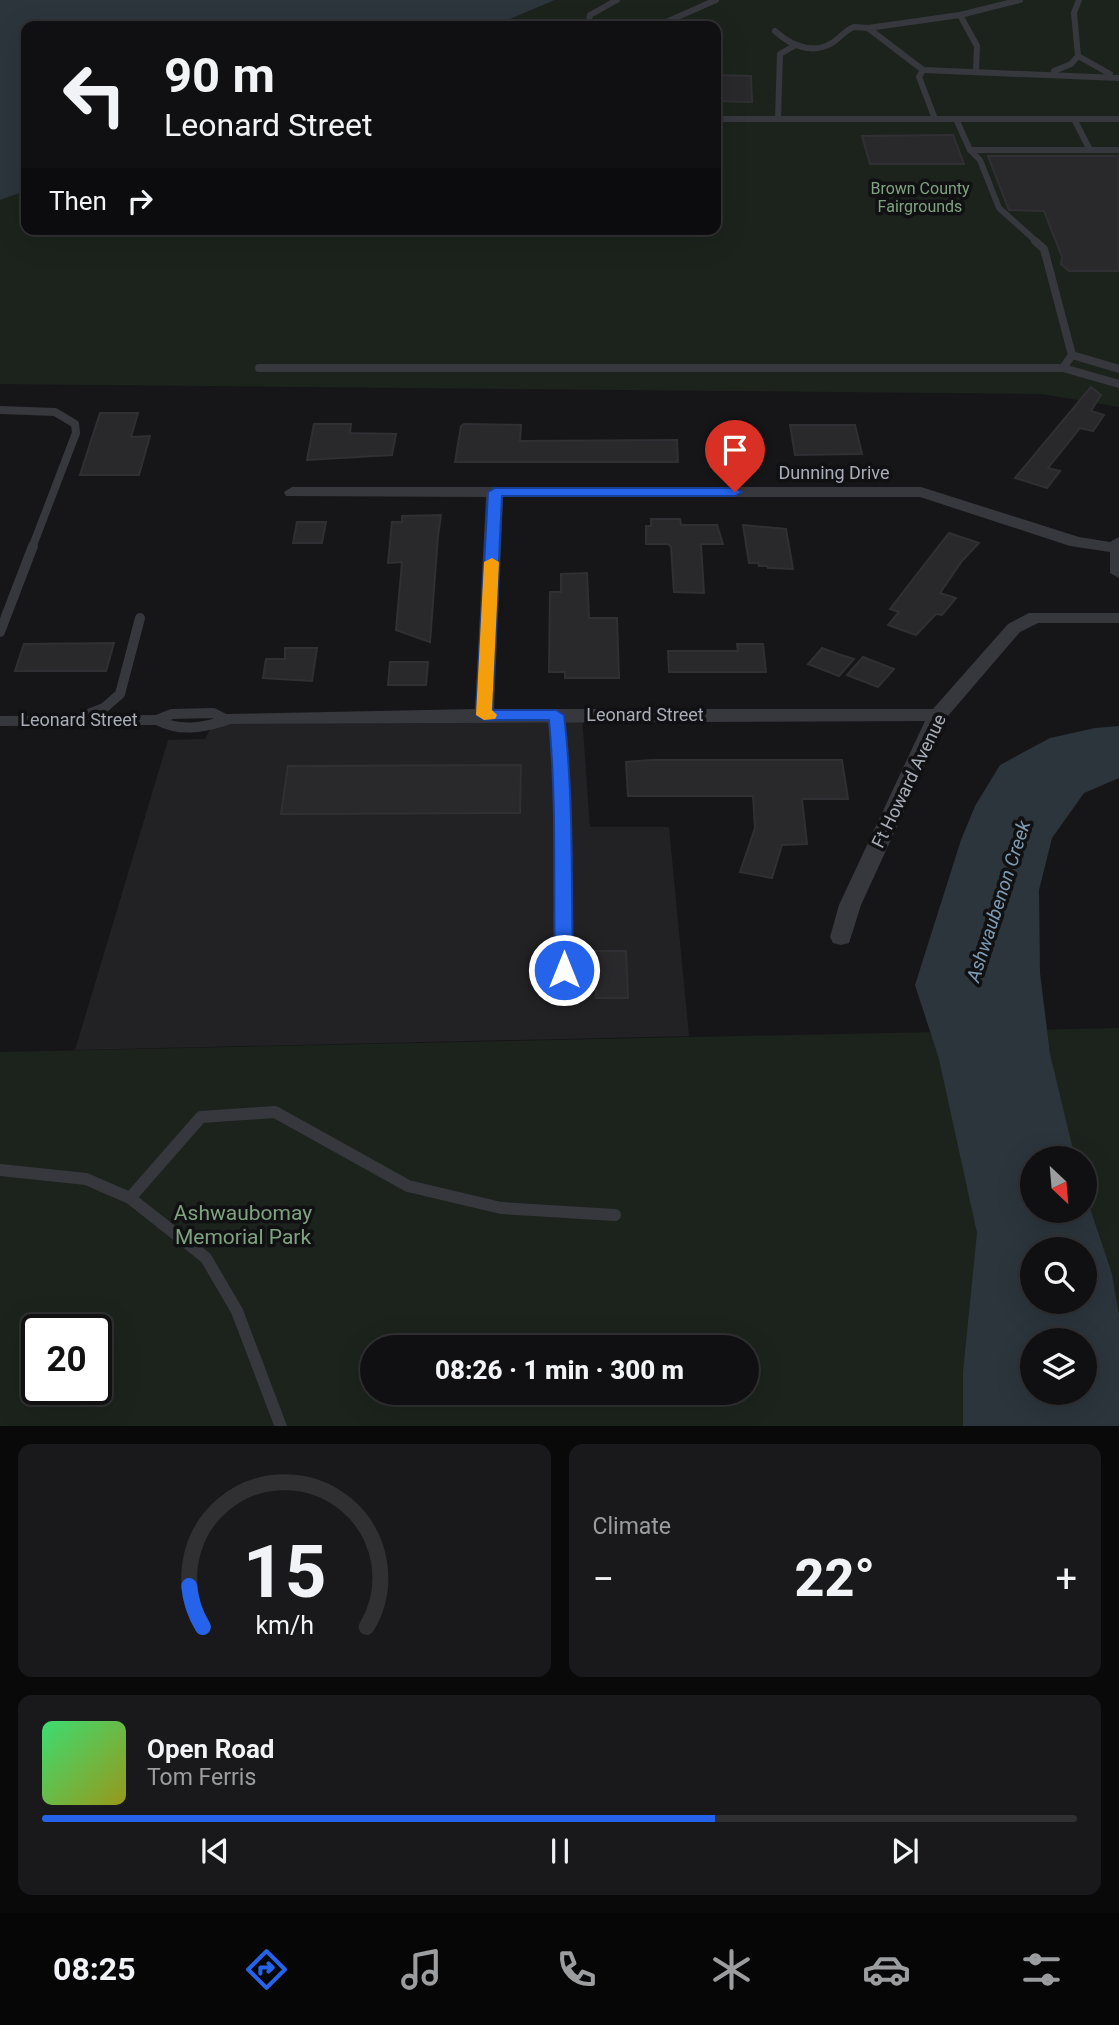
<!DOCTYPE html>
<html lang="en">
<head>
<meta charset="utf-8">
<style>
  :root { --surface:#101012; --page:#19191b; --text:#f1f3f6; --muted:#9c9d9f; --line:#303032; --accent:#2563eb }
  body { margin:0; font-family:Roboto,sans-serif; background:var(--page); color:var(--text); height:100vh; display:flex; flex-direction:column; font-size:26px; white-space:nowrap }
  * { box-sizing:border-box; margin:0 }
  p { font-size:23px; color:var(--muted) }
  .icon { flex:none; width:38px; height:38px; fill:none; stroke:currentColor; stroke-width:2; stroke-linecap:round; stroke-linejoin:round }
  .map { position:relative; height:1426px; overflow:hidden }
  .side { display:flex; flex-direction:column; gap:18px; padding:18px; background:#09090a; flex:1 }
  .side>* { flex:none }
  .guide { position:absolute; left:21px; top:21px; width:700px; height:214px; border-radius:14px; box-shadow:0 7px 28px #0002,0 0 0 2px var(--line); background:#101012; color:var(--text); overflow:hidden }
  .needle { width:46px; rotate:154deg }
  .controls { position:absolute; left:1020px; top:1146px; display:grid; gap:14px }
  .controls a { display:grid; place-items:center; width:77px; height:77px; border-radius:50%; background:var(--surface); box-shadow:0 7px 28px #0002,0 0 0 2px var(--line); font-size:35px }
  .speed { position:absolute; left:21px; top:1314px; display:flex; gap:14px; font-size:35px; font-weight:700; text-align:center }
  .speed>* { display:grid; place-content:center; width:91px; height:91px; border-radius:50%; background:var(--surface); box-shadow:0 7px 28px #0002,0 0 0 2px var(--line); line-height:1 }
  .speed .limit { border:4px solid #111; border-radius:10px; background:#fff; color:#111 }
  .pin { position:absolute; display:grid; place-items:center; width:60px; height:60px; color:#fff; margin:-72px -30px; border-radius:50% 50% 50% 0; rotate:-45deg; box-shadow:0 0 7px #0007 }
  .pin .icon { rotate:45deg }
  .me { position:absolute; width:77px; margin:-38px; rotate:0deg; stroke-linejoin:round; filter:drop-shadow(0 0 5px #0008) }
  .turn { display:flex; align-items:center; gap:24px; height:147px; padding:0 28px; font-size:32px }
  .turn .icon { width:91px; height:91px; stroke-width:2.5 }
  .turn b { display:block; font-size:49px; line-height:60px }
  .then { display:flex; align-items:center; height:66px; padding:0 28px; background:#0003; gap:14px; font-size:26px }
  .big { font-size:52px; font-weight:800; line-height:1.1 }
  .side .tile { flex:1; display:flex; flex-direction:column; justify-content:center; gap:10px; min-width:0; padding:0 24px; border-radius:14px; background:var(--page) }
  .side .dial { align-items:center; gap:0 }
  .dial svg { height:182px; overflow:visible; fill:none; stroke:var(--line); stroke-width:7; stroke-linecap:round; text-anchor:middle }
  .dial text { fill:var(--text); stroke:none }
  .song { display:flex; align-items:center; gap:21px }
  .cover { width:84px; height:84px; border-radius:10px; background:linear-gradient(135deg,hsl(140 70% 55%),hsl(60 70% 35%)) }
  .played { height:7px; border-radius:4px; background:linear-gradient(90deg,var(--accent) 65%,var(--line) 65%) }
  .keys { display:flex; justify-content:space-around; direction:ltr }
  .heat { display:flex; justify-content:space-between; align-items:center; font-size:38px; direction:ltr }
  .side .tiles { flex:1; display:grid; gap:18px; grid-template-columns:1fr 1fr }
  .tile:last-child { grid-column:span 2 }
  .trip { position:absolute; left:360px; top:1335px; width:399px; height:70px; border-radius:35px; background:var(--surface); box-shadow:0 7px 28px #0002,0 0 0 2px var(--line); font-weight:800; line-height:70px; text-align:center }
  .tabs { display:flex; height:112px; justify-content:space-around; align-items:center; background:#060607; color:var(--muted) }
  .tabs .icon { width:49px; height:49px }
  .tabs .active { color:var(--accent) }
  .tabs b { font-size:32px; color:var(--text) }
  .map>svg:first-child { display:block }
  .built { fill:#222225 }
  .green { fill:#1c231d; fill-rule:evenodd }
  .water { fill:#2c353c; fill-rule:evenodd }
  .building { fill:#29292c; stroke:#303034; stroke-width:2 }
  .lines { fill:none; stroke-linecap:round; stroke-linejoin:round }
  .service-far3 { stroke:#37383d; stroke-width:6 }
  .service-far2 { stroke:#37383d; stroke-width:8 }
  .service-far1 { stroke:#37383d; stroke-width:10 }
  .service { stroke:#37383d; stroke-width:12 }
  .minor { fill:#37383d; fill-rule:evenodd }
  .route { fill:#2563eb; stroke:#184099; stroke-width:2 }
  .slow { fill:#f59e0b }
  .labels { text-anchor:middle; stroke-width:7; stroke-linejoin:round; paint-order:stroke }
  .far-park-label { font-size:16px; fill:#7fa381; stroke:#111113 }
  .street-label { font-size:18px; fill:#a8adb8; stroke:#111113 }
  .water-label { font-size:19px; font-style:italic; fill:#7f9bb3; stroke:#111113 }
  .near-park-label { font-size:21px; fill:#7fa381; stroke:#111113 }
</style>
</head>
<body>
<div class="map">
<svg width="1119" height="1427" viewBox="0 0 1119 1427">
  <rect width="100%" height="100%" fill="#161618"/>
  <path class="built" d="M 582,715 L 590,827 L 669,827 L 689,1036 L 75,1050 L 168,740 L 205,739 L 216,717 Z"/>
  <g class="green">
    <path d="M 555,0 L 1119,0 L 1119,407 L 1042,394 L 0,384 L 0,200 L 26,191 L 26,229 L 716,229 L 716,26 L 494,26 Z"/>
    <path d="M 1119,1028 L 1119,1426 L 0,1426 L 0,1052 ZM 1032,1158 L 1085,1158 L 1085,1211 L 1032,1211 ZM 1032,1250 L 1085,1250 L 1085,1302 L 1032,1302 ZM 37,1330 L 96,1330 L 96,1390 L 37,1390 ZM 1032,1340 L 1085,1340 L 1085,1393 L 1032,1393 ZM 373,1348 L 747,1348 L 747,1393 L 373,1393 Z"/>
  </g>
  <g class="water">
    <path d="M 0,0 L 555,0 L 494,26 L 26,26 L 26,191 L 0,200 Z"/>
    <path d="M 1119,726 L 1119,778 L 1084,793 L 1052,838 L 1039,890 L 1040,973 L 1050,1054 L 1075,1158 L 1032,1158 L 1032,1211 L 1085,1211 L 1085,1193 L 1112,1274 L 1119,1316 L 1119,1426 L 963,1426 L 963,1372 L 977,1233 L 939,1059 L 915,985 L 961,840 L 975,806 L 1000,765 L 1050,738 L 1095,728 ZM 1032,1250 L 1085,1250 L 1085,1302 L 1032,1302 ZM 1032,1340 L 1085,1340 L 1085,1393 L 1032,1393 Z"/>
  </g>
  <g class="building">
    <path d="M 716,75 L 751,76 L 752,102 L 716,101 Z"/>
    <path d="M 953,135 L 964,164 L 870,164 L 862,136 Z"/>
    <path d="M 988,156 L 1119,156 L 1119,271 L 1069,271 L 1061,264 L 1062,257 L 1044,211 L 1009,210 Z"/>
    <path d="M 1091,387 L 1101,395 L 1091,411 L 1104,415 L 1093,431 L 1080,428 L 1048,468 L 1060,471 L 1047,488 L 1015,478 Z"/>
    <path d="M 100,413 L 138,413 L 131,437 L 150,436 L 139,475 L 80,475 Z"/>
    <path d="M 314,424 L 351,424 L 350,433 L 396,434 L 392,455 L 307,460 Z"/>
    <path d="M 464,424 L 521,425 L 520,441 L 677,440 L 678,462 L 455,462 L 461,426 Z"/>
    <path d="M 790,425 L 855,425 L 862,454 L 795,455 Z"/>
    <path d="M 441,515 L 438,536 L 430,642 L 396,630 L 402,562 L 388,563 L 392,522 L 402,522 L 402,516 Z"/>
    <path d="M 651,519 L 680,519 L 681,525 L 717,525 L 723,544 L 701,544 L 704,593 L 674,592 L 671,547 L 668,544 L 646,544 L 646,526 L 651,526 Z"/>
    <path d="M 297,522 L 326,522 L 322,543 L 293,543 Z"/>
    <path d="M 743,525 L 786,529 L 793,569 L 768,568 L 767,566 L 759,566 L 758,563 L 749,563 Z"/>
    <path d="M 949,533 L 979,543 L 962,561 L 940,593 L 956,598 L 942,615 L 936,614 L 916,635 L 888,625 L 899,612 L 890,609 Z"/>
    <path d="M 587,573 L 589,618 L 617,618 L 619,678 L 565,678 L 565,672 L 549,672 L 550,592 L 561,592 L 561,574 Z"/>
    <path d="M 114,643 L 106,671 L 15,671 L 24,644 Z"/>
    <path d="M 737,644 L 763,644 L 766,672 L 669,672 L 668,651 L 738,651 Z"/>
    <path d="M 285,648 L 317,648 L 312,681 L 263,678 L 266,659 L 285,659 Z"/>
    <path d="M 822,648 L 838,654 L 854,659 L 839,676 L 808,664 Z"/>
    <path d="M 863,657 L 894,669 L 878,687 L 847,675 Z"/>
    <path d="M 390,662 L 428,662 L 426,685 L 388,685 Z"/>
    <path d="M 651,760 L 842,760 L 848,799 L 802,799 L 807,844 L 782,845 L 772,878 L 740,872 L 755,828 L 753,796 L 628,796 L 626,762 Z"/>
    <path d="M 521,765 L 520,813 L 281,814 L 288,766 Z"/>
    <path d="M 595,951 L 626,951 L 628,998 L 596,998 Z"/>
  </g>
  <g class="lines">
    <g class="service-far3">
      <path d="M 960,15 L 977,46 L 976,71"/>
      <path d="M 596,26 L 589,20 L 590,15 L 617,0"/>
      <path d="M 657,26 L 716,0"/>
      <path d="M 868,28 L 923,70 L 1119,78"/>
      <path d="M 775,31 C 790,45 812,55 832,43 C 840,38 845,30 854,27 L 868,28 L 960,15 L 1020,0"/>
      <path d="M 1078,56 L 1110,74"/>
      <path d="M 923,70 L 919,77 L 935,119"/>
      <path d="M 1054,71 L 1071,64 L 1078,56 L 1074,13 L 1079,0"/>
      <path d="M 778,118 L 780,54 L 794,46"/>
      <path d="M 716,119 L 1119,119"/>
      <path d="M 956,119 L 970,150 L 980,160 L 999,208 L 1037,242"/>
      <path d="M 1074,119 L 1090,150"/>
      <path d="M 970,150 L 1119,150"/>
    </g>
    <g class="service-far2">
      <path d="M 1072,355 L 1119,369"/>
      <path d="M 259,368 L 1063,368 L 1072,355 L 1044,249 L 1035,241"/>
      <path d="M 1063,368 L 1119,384"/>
      <path d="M 0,410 L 55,412 L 75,424 L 76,433 L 32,548"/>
    </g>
    <g class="service-far1">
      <path d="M 0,632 L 33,546"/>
      <path d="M 213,713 L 227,720 C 203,728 180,732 157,720 L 172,714 Z"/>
      <path d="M 556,715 L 563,779 L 563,936"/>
      <path d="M 81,717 L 104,708 L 120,694 L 140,618"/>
      <path d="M 0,721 L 157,720"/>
    </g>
    <g class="service">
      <path d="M 563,934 L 564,970"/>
      <path d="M 0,1170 L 86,1179 L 130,1198 L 206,1258 L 237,1311 L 281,1427"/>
      <path d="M 130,1198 L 201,1117 L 275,1112 L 408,1186 L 501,1208 L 615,1215"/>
    </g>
    <path class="minor" d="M 292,487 L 921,487 L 1079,537 L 1110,542 L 1119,537 L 1119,578 L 1110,573 L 1110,552 L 1070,546 L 920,497 L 503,497 L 494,709 L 933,709 L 1008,624 L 1029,613 L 1119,613 L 1119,623 L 1038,623 L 1020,632 L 947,717 L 861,905 L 849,943 L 841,945 L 833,943 L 830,937 L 839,905 L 925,721 L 220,724 L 217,720 L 220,716 L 227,714 L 475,709 L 486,497 L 286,496 L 284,492 Z"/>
  </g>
  <path class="route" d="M 495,488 L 735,488 L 742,492 L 735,496 L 502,496 L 492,710 L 556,710 L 564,715 C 574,799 571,885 573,970 L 570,975 L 557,975 L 555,970 C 553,887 557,803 549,720 L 484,720 L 476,715 L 488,492 Z"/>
  <path class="slow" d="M 492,558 L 499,562 L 492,710 L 497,715 L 495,719 L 484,720 L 476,715 L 484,562 Z"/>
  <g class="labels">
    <g class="far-park-label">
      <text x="920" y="194">Brown County<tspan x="920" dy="18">Fairgrounds</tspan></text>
    </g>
    <g class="street-label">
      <text x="834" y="479">Dunning Drive</text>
      <text x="645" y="721">Leonard Street</text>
      <text x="79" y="726">Leonard Street</text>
      <text transform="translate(909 781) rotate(-64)" y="6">Ft Howard Avenue</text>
    </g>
    <g class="water-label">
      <text transform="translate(998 901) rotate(-72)" y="7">Ashwaubenon Creek</text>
    </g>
    <g class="near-park-label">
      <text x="243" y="1220">Ashwaubomay<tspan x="243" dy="24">Memorial Park</tspan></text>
    </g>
  </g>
</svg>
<div class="controls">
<a><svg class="needle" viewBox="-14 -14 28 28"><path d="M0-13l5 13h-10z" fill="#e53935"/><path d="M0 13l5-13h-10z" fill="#9c9d9f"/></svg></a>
<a><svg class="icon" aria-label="search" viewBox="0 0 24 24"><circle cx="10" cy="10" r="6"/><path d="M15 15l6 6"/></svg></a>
<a><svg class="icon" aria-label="layers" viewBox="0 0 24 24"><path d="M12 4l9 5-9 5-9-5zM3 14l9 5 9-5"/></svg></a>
</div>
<div class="speed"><div class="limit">20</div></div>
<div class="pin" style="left:735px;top:492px;background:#d93025"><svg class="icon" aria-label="arrive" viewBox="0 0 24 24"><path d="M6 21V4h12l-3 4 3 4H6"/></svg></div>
<svg class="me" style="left:564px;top:970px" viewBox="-20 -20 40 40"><circle r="17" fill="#2563eb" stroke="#fff" stroke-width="3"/><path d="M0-11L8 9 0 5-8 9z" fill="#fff"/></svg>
<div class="trip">08:26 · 1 min · 300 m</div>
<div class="guide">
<div class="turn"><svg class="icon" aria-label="left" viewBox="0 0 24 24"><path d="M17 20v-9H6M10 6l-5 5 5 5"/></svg><div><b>90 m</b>Leonard Street</div></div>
<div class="then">Then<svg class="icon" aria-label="right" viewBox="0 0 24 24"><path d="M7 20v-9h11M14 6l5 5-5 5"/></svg></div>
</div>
</div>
<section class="side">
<div class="tiles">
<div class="tile dial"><svg viewBox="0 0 100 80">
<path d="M14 69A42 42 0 1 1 86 69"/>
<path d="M14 69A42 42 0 0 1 8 51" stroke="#2563eb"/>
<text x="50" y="56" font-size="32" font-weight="700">15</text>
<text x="50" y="72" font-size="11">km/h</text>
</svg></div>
<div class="tile"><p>Climate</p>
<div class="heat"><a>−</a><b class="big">22°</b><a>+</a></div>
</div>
<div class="tile">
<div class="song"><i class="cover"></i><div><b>Open Road</b><p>Tom Ferris</p></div></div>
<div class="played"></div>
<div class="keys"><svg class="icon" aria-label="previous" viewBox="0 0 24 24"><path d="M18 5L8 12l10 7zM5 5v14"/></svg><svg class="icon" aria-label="pause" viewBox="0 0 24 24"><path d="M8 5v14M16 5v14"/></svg><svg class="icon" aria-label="next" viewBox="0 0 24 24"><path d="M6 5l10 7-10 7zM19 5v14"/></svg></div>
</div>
</div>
</section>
<nav class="tabs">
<b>08:25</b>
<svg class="icon active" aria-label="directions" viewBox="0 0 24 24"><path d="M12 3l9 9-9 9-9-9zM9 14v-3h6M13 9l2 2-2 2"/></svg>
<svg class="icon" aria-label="music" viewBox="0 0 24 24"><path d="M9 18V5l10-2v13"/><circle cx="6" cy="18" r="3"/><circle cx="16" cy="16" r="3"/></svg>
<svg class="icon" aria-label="phone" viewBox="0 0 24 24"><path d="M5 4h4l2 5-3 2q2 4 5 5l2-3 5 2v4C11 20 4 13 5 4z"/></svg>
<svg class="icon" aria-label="climate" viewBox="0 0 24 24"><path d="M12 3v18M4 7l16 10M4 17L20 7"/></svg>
<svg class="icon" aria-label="car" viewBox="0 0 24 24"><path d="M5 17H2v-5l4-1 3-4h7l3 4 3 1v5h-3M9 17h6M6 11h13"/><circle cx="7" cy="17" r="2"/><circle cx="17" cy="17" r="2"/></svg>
<svg class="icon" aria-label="filters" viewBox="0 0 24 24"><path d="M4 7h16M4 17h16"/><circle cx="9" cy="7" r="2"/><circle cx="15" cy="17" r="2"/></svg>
</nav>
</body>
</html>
